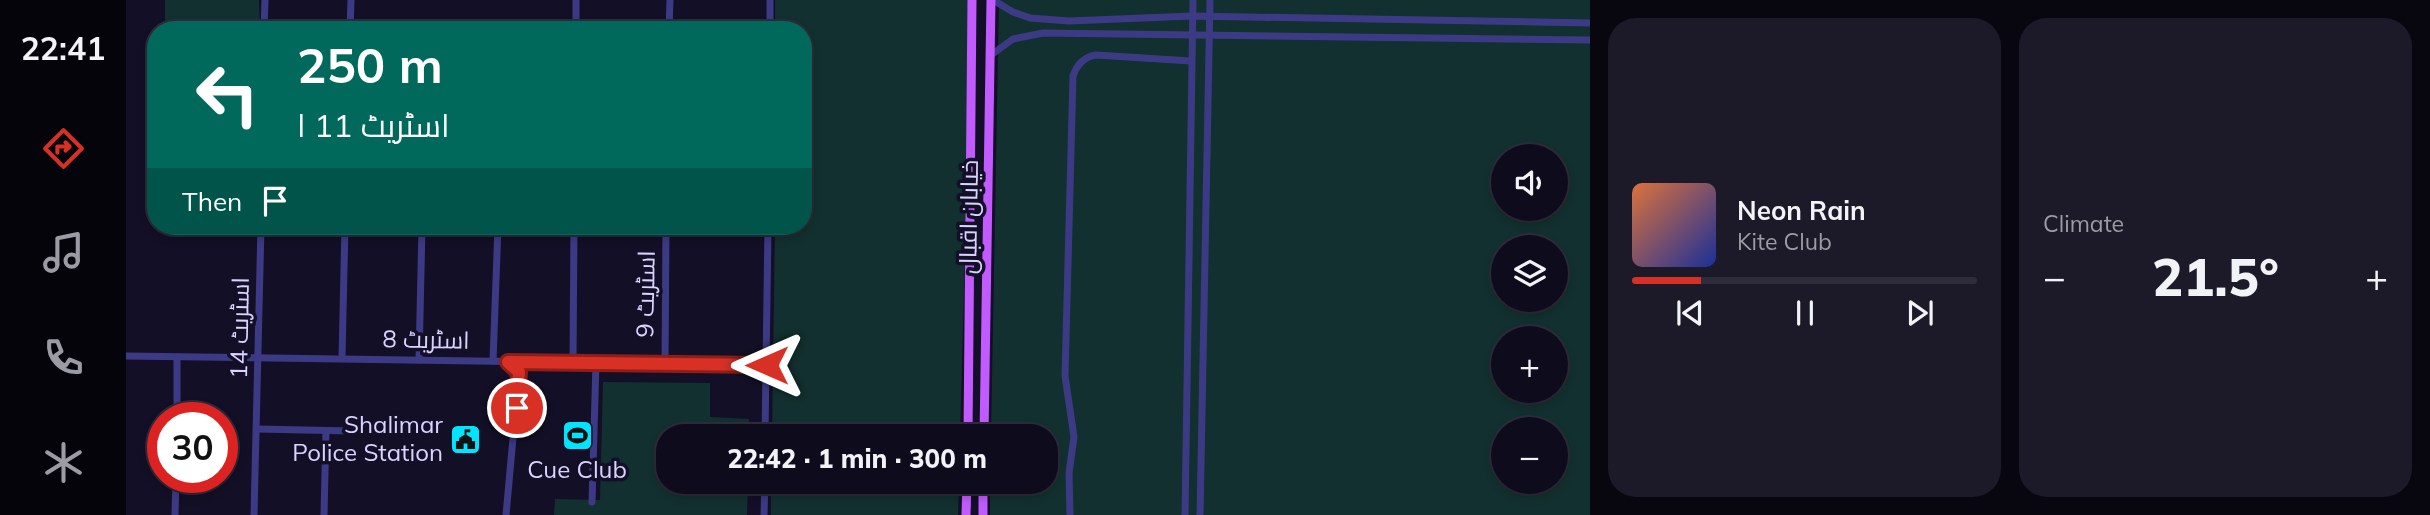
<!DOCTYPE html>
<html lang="en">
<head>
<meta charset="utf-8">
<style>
  :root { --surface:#0e0b1c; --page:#1c1929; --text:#f1f3f6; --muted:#9b9ba3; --line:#2e2b3b; --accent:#d93025 }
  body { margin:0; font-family:Mulish,Cairo,sans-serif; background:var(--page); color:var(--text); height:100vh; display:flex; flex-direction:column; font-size:26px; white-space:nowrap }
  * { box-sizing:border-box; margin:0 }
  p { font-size:23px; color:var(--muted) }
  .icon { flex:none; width:38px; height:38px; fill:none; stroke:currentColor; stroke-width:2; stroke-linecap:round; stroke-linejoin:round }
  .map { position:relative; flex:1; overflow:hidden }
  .sheet { display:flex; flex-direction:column; gap:18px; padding:18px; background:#08060f; width:840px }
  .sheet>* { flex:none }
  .top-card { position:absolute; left:21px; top:21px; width:665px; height:214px; border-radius:28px; box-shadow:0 4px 10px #0003,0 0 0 2px var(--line); background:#00695c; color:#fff; overflow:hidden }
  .tools { position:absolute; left:1365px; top:144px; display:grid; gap:14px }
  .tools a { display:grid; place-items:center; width:77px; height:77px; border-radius:50%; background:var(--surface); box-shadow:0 4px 10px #0003,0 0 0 2px var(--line); font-size:35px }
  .speed { position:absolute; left:21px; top:402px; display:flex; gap:14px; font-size:35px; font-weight:700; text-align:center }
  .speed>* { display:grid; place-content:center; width:91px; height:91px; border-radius:50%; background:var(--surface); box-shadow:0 4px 10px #0003,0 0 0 2px var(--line); line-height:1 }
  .speed .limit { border:10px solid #d22; background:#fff; color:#111 }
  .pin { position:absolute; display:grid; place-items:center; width:60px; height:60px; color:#fff; margin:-30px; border:4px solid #fff; border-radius:50%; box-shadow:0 2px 7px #0007 }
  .me { position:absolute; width:77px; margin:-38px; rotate:270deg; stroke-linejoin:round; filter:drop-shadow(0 0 5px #0008) }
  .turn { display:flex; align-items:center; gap:24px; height:147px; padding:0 35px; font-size:32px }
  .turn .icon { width:91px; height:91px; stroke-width:2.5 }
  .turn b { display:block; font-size:49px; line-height:60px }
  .then { display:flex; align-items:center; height:66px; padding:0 35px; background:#0003; gap:14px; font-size:26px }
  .big { font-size:52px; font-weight:800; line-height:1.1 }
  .sheet .card { flex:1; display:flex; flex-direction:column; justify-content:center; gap:10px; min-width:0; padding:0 24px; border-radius:28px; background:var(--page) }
  .song { display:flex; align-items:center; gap:21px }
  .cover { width:84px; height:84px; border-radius:10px; background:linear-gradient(135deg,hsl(20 70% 55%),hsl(230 70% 35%)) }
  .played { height:7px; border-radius:4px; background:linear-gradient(90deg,var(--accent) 20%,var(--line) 20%) }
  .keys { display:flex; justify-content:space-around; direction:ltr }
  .heat { display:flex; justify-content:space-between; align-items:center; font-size:38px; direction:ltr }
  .sheet .tiles { flex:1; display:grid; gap:18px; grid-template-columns:repeat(2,1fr) }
  .trip { position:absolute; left:530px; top:424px; width:402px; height:70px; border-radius:28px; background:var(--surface); box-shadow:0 4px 10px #0003,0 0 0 2px var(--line); font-weight:800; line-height:70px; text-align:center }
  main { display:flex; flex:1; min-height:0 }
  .menu { display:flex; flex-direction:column; width:126px; justify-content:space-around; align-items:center; background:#06040b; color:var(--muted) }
  .menu .icon { width:49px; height:49px }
  .menu .active { color:var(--accent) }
  .menu b { font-size:32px; color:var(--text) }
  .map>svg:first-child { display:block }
  .green { fill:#12302f; fill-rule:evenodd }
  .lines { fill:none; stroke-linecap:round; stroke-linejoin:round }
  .minor { stroke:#3d3a85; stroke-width:7 }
  .major { stroke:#c25bff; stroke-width:9 }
  .route-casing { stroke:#8d1f18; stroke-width:18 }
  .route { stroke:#d93025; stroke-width:12 }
  .labels { text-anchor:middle; stroke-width:7; stroke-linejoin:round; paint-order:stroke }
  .street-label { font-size:24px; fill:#d9d4ff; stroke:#130f26 }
  .poi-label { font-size:24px; fill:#d9d4ff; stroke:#130f26; text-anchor:end }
</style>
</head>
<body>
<main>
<nav class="menu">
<b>22:41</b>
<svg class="icon active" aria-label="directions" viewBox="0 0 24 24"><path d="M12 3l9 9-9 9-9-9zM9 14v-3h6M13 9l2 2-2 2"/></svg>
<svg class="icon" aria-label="music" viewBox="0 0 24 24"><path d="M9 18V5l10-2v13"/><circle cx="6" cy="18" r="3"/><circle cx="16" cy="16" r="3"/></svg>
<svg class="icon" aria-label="phone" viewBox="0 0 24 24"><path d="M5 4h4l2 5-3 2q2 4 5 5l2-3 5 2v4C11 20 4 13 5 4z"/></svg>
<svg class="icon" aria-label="climate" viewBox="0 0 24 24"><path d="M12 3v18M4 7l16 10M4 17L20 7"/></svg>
</nav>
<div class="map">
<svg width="1464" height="515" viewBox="0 0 1464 515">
  <rect width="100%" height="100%" fill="#130f26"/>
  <g class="green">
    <path d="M 39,0 L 133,0 L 134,30 L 39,30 Z"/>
    <path d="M 649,0 L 846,0 L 834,436 L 646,436 L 649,226 L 677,226 L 677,30 L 649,30 Z"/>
    <path d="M 873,0 L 1464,0 L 1464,515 L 864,515 L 864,481 L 920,481 L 920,436 L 865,436 ZM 1377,156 L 1430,156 L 1430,208 L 1377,208 ZM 1377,247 L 1430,247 L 1430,299 L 1377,299 ZM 1377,338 L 1430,338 L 1430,390 L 1377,390 ZM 1377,429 L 1430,429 L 1430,481 L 1377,481 Z"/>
    <path d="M 477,382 L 584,383 L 584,417 L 623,419 L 623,436 L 542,436 L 542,481 L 622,481 L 621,515 L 428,515 L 429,499 L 474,500 Z"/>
    <path d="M 645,481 L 833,481 L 832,515 L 645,515 Z"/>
  </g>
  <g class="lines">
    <g class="minor">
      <path d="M 867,0 L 887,12 L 904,18 L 943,21 L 1066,16 L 1464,23"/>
      <path d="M 138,30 L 139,0"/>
      <path d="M 224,30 L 225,0"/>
      <path d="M 450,30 L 450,0"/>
      <path d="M 543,30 L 544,0"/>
      <path d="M 644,30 L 644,0"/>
      <path d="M 865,55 L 887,39 L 917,33 L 1464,40"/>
      <path d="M 0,356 L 641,365"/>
      <path d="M 216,358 L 219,226"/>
      <path d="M 293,360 L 296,226"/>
      <path d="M 367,361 L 372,226"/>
      <path d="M 447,362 L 448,226"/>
      <path d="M 539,363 L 540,226"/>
      <path d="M 51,418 L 51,357"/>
      <path d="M 131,429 L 274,432"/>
      <path d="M 639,436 L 642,226"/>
      <path d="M 466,502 L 470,362"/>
      <path d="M 49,515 L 50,478"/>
      <path d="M 128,515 L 135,226"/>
      <path d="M 198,515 L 200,431"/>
      <path d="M 380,515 L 393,372 L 382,362"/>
      <path d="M 638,515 L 639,481"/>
      <path d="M 944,515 L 943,473 L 948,437 L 939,376 L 947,76 C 951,64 958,57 970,55 L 1065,61"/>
      <path d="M 1059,515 L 1067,0"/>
      <path d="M 1074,515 L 1084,0"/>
    </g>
    <g class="major">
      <path d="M 842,436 L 846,0"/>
      <path d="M 858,436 L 865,0"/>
      <path d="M 840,515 L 841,481"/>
      <path d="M 857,515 L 857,481"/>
    </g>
  </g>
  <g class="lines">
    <defs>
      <path id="route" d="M 391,408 L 393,372 L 382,362 L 641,365"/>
    </defs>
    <use href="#route" class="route-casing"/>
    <use href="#route" class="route"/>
  </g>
  <defs>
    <symbol id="stadium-square" viewBox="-11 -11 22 22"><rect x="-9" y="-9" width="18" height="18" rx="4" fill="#00e5ff" stroke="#130f26"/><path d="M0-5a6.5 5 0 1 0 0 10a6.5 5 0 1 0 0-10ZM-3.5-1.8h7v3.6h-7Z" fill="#111"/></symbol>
    <symbol id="civic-square" viewBox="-11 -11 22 22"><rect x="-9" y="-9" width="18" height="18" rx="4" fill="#00e5ff" stroke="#130f26"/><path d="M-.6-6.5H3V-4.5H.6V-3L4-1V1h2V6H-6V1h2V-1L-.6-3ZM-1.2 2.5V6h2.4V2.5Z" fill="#111"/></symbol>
  </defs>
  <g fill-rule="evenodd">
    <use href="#stadium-square" x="434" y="418" width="35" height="35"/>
    <use href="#civic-square" x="322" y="422" width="35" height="35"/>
  </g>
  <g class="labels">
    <g class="street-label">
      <text transform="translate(843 217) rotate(-89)" y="8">خیابان اقبال</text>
      <text transform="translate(520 294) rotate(-89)" y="8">اسٹریٹ 9</text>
      <text transform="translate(114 328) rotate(-89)" y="8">اسٹریٹ 14</text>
      <text transform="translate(300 340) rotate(1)" y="8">اسٹریٹ 8</text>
    </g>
    <g class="poi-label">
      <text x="317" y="433">Shalimar<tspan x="317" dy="28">Police Station</tspan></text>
      <text x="451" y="478" text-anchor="middle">Cue Club</text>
    </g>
  </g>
</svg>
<div class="tools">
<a><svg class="icon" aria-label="sound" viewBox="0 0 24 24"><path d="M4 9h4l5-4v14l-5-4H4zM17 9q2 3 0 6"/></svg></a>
<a><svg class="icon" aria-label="layers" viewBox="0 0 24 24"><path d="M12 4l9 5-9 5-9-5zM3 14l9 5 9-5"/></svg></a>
<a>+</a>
<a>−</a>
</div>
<div class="speed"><div class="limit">30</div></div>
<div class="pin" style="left:391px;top:408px;background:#d93025"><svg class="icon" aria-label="arrive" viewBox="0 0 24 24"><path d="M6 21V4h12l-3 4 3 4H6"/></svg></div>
<svg class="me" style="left:641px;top:365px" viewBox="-20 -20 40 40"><path d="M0-17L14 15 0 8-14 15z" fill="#d93025" stroke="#fff" stroke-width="4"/></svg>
<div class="trip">22:42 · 1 min · 300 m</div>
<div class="top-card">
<div class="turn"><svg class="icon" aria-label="left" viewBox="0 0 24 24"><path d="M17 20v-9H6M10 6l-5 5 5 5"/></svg><div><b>250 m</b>اسٹریٹ 11 ا</div></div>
<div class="then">Then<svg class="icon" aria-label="arrive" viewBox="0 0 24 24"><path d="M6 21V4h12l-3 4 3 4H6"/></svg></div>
</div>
</div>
<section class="sheet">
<div class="tiles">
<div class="card">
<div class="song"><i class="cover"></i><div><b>Neon Rain</b><p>Kite Club</p></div></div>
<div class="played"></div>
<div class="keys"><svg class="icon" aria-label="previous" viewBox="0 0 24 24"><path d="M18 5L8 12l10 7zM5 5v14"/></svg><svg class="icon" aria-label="pause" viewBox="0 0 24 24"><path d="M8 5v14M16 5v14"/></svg><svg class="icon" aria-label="next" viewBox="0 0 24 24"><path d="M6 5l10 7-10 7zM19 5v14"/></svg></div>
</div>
<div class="card"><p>Climate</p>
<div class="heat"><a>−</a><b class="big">21.5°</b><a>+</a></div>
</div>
</div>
</section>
</main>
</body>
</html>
